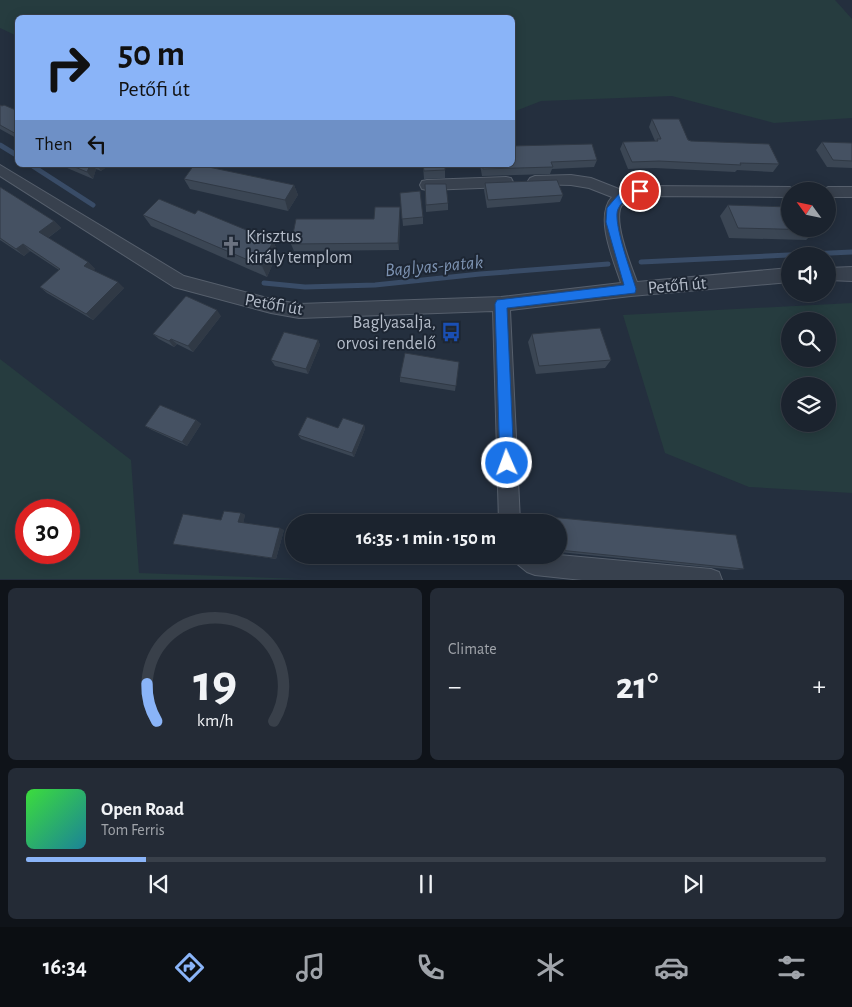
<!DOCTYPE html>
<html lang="en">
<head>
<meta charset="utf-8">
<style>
  :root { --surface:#1b232e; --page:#242b36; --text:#f1f3f6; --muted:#a0a4aa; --line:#39404a; --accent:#8ab4f8 }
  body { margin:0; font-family:"Alegreya Sans",sans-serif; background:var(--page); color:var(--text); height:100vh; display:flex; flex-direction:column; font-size:19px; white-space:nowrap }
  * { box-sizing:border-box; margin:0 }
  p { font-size:16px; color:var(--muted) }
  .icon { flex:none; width:28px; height:28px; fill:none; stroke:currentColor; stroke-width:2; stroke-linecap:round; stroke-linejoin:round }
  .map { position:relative; height:580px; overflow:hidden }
  .side { display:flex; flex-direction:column; gap:8px; padding:8px; background:#0f1319; flex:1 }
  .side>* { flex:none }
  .top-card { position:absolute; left:15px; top:15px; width:500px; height:152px; border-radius:8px; box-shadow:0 2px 12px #0003,0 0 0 1px var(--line); background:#8ab4f8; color:#111; overflow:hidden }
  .needle { width:32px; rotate:303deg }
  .fabs { position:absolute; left:781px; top:182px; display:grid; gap:10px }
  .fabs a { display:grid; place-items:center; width:55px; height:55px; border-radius:50%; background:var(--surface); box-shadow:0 2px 12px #0003,0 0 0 1px var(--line); font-size:25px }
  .speed { position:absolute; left:15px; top:499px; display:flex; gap:10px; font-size:25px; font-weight:700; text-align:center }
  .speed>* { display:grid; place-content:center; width:65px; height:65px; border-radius:50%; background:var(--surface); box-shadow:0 2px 12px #0003,0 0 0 1px var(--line); line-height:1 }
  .speed .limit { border:8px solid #d22; background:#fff; color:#111 }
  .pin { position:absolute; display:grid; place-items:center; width:42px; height:42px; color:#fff; margin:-21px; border:2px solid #fff; border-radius:50%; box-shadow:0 1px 5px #0007 }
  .me { position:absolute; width:55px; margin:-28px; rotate:358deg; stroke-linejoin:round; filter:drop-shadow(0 0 4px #0008) }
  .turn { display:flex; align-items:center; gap:18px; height:105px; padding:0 20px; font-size:22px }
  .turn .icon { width:65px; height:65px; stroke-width:2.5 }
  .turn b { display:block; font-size:35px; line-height:42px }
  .then { display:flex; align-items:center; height:48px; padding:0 20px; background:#0003; gap:10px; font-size:19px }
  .big { font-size:38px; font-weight:700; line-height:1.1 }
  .side .card { flex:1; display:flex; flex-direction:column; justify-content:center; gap:8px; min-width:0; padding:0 18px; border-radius:8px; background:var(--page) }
  .side .dial { align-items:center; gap:0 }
  .dial svg { height:130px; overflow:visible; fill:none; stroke:var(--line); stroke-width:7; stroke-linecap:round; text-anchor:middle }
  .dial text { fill:var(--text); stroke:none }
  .song { display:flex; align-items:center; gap:15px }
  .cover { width:60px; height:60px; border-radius:8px; background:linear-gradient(135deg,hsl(120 70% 55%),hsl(190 70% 35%)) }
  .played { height:5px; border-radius:2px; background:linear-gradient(90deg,var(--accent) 15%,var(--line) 15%) }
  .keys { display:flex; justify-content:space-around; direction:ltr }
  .heat { display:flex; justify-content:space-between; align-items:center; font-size:28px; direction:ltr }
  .side .tiles { flex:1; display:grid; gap:8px; grid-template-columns:1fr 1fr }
  .card:last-child { grid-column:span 2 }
  .trip { position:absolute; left:285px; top:514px; width:282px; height:50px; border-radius:25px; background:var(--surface); box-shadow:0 2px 12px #0003,0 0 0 1px var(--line); font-weight:700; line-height:50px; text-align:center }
  .tab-bar { display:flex; height:80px; justify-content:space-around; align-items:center; background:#0b0e12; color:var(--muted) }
  .tab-bar .icon { width:35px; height:35px }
  .tab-bar .selected { color:var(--accent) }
  .tab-bar b { font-size:22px; color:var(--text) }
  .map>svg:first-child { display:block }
  .green { fill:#263c3f; fill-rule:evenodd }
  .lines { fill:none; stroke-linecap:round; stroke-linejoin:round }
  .stream { stroke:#394c67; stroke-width:5 }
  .street-casing { stroke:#565f6c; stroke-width:2 }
  .street { fill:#38414e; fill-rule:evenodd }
  .wall { fill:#3b4654 }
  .shaded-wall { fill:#303945 }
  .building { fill:#455162; stroke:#303945 }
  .route { fill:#1a73e8; stroke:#114b97 }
  .labels { text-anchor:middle; stroke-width:4; stroke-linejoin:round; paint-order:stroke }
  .poi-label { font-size:18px; fill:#b4bcc9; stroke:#1d2633; text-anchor:start }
  .street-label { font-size:18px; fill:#b4bcc9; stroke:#1d2633 }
  .water-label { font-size:19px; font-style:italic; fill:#7c92b1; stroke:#1d2633 }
</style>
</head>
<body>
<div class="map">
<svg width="852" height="580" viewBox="0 0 852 580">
  <rect width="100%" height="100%" fill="#242f3e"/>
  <g class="green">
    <path d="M 0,0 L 835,0 L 852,19 L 852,118 L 774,123 L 672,96 L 541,101 L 513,112 L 512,18 L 18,18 L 17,36 L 0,28 Z"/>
    <path d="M 852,303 L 852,493 L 749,487 L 665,453 L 623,315 ZM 790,321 L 828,321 L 828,359 L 790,359 ZM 790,386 L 828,386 L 828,424 L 790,424 Z"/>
    <path d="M 0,359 L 131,460 L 139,573 L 301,579 L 0,579 ZM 26,510 L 69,510 L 69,552 L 26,552 Z"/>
  </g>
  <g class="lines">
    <g class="stream">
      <path d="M 0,145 L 18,156"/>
      <path d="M 31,165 L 93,205"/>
      <path d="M 641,262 L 852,252"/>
      <path d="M 264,283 L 305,287 L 375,285 L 480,274 L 608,264"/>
    </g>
    <defs>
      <g id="street">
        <path d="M 0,165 L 184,276 L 271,299 L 299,304 L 501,297 L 621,283 C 614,261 594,217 612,197 L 589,188 L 571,185 L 530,184 L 528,181 L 530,178 L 535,176 L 571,175 L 591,178 L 624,191 L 640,186 L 790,187 L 797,191 L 790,191 L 790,197 L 640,196 L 622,205 C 612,219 631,266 637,282 L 790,268 L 790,282 L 631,296 L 510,310 L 520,522 L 499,522 L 493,311 L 299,318 L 271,313 L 174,287 L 0,176 Z"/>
        <path d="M 506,177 L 511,178 L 513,182 L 511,186 L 506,187 L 427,190 L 422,189 L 420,185 L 422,181 L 427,180 Z"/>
        <path d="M 828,187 L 852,187 L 852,197 L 828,197 L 828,191 L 821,191 Z"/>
        <path d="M 852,267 L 852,281 L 828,280 L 828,268 Z"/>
        <path d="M 513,555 L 559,555 L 711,569 L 719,572 L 722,580 L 582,580 L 535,575 L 527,572 L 516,563 Z"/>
      </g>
    </defs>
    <use href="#street" class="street-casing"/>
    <use href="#street" class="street"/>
  </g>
  <g class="wall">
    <path d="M 0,105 L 18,111 L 18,139 L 0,129 Z"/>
    <path d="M 652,119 L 691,141 L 779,164 L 773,172 L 737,170 L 735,172 L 655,168 L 628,169 L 620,149 L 623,142 L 655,141 L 649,127 Z"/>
    <path d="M 822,142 L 852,143 L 852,168 L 827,167 L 816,150 Z"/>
    <path d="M 512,146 L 597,160 L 594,167 L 552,169 L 550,174 L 482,176 L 480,165 L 512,165 Z"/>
    <path d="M 60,165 L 109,165 L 101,171 L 96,169 L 93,179 Z"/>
    <path d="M 423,165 L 445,170 L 445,178 L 424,179 Z"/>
    <path d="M 184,179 L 294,185 L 298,195 L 288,211 L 190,189 Z"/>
    <path d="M 485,183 L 563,195 L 560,202 L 487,208 L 484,190 Z"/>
    <path d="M 425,184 L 448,203 L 448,210 L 426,212 Z"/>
    <path d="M 0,187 L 54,221 L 61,228 L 48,238 L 88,262 L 95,269 L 93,270 L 124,288 L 93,320 L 47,293 L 40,287 L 59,270 L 30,251 L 24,256 L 0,240 Z"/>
    <path d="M 400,193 L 423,217 L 423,224 L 403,226 Z"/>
    <path d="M 728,205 L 817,230 L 806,240 L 729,238 L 720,216 Z"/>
    <path d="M 195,214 L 273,241 L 278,252 L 267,277 L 151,226 L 143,215 Z"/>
    <path d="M 400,214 L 399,250 L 294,251 L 291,244 L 374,219 Z"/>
    <path d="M 221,316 L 193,352 L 177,344 L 174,347 L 159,339 L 153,334 Z"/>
    <path d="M 532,334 L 611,360 L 605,368 L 536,374 L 528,342 Z"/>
    <path d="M 318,340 L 320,345 L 308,374 L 275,366 L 271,360 Z"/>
    <path d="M 459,362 L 455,391 L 400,382 L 400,377 Z"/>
    <path d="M 196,420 L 201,424 L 187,446 L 152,430 L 145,426 Z"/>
    <path d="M 364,425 L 365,429 L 354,457 L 301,439 L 298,435 L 338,428 Z"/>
    <path d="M 241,513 L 245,515 L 243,523 L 284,530 L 276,559 L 173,544 L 221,520 Z"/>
    <path d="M 540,516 L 744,569 L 735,570 L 559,552 L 559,522 L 537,522 L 537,519 Z"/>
  </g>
  <g class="shaded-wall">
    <path d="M 90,165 L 92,165 L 96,169 L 93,179 L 87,172 Z"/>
    <path d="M 97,165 L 109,165 L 101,171 Z"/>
    <path d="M 294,185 L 298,195 L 288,211 L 285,200 Z"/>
    <path d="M 400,207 L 400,214 L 399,250 L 398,243 Z"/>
    <path d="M 54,221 L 61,228 L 46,239 L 39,232 Z"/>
    <path d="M 273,241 L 278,252 L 267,277 L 262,266 Z"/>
    <path d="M 23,244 L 30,251 L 24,256 L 16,249 Z"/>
    <path d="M 88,262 L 95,269 L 91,272 L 84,266 Z"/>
    <path d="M 118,282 L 124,288 L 93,320 L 86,314 Z"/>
    <path d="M 217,310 L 221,316 L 193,352 L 188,346 Z"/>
    <path d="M 171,339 L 177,344 L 174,347 L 169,341 Z"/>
    <path d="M 318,340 L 320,345 L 308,374 L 306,369 Z"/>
    <path d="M 196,420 L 201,424 L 187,446 L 182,442 Z"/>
    <path d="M 364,425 L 365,429 L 354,457 L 352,453 Z"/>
    <path d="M 241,513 L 245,515 L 243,524 L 238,522 Z"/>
    <path d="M 280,528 L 284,530 L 276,559 L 272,558 Z"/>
  </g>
  <g class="building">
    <path d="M 0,105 L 2,106 L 4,105 L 18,111 L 18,135 L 0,125 Z"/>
    <path d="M 652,119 L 679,119 L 688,140 L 691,141 L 769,144 L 779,164 L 740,163 L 741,165 L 659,161 L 632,162 L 623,142 L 658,141 L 657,139 L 661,139 Z"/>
    <path d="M 822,142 L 852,143 L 852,161 L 833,160 Z"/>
    <path d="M 592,144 L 597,160 L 551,162 L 553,167 L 483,169 L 482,165 L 512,165 L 512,146 Z"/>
    <path d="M 70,165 L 90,165 L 87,172 Z"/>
    <path d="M 194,165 L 199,165 L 294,185 L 285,200 L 184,179 Z"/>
    <path d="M 423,165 L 445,165 L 445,170 L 424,171 Z"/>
    <path d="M 557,180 L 563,195 L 488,200 L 485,183 Z"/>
    <path d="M 425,184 L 446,184 L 448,203 L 426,205 Z"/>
    <path d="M 0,187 L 54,221 L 39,232 L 88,262 L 84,266 L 118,282 L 86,314 L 40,287 L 60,269 L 23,244 L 16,249 L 0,238 Z"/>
    <path d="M 420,191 L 423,217 L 402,219 L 400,193 Z"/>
    <path d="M 159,199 L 195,214 L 198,210 L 273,241 L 262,266 L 143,215 Z"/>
    <path d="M 728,205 L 790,207 L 790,229 L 816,229 L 817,230 L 738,228 Z"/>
    <path d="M 375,207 L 400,207 L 398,243 L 291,244 L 296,219 L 374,219 Z"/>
    <path d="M 186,296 L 217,310 L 188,346 L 171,339 L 169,341 L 153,334 Z"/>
    <path d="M 600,328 L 611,360 L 539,366 L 532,334 Z"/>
    <path d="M 284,332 L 318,340 L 306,369 L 271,360 Z"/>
    <path d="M 405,353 L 459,362 L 456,386 L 400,377 Z"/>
    <path d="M 160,405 L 196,420 L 182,442 L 145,426 Z"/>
    <path d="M 307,417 L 338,428 L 343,418 L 364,425 L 352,453 L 298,435 Z"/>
    <path d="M 224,511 L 241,513 L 238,522 L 280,528 L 272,558 L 173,544 L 183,514 L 221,520 Z"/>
    <path d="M 540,516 L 736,535 L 744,569 L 559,550 L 559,522 L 540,522 Z"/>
  </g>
  <path class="route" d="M 640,187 L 645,191 L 644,194 C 634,197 622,199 618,209 C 612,221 632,275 636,289 L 635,293 L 507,308 L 514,463 L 512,468 L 507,470 L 502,468 L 500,463 L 495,304 L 497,300 L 624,285 L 606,222 L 607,208 L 619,194 Z"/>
  <defs>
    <symbol id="church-bare" viewBox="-9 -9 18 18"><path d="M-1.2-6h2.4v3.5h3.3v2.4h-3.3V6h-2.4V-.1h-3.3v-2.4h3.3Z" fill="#6b7280" stroke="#1d2633" stroke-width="2.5" paint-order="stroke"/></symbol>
    <symbol id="bus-bare" viewBox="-9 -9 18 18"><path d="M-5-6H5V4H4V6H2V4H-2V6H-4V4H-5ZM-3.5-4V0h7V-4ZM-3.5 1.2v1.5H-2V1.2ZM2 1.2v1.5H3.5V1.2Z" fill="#1a4fb4" stroke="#1d2633" stroke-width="2.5" paint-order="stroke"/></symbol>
  </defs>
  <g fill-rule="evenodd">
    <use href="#church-bare" x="217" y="232" width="28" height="28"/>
    <use href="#bus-bare" x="437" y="318" width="28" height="28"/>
  </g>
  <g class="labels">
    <g class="poi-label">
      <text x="246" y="242">Krisztus<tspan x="246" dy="21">király templom</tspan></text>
      <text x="436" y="328" text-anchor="end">Baglyasalja,<tspan x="436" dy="21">orvosi rendelő</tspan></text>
    </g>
    <g class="street-label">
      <text transform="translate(677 285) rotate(-5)" y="6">Petőfi út</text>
      <text transform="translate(274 304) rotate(10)" y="6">Petőfi út</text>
    </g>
    <g class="water-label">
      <text transform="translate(434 265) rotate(-5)" y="7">Baglyas-patak</text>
    </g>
  </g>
</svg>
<div class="fabs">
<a><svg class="needle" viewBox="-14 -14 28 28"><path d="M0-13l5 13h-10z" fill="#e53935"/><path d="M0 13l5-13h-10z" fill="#a0a4aa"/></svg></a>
<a><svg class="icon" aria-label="sound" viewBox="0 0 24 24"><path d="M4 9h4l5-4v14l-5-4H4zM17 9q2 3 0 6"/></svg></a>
<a><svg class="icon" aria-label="search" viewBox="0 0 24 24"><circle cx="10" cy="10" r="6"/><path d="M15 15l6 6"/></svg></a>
<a><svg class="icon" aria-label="layers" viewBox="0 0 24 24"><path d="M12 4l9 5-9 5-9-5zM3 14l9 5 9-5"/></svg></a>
</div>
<div class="speed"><div class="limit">30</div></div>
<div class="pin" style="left:640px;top:191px;background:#d93025"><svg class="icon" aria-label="arrive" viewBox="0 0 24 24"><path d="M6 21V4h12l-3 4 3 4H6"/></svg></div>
<svg class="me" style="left:507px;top:463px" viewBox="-20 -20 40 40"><circle r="17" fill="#1a73e8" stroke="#fff" stroke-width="3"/><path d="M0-11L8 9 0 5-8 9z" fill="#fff"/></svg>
<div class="trip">16:35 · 1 min · 150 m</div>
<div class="top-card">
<div class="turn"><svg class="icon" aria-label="right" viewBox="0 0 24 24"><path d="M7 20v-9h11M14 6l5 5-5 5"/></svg><div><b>50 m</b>Petőfi út</div></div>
<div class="then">Then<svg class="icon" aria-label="left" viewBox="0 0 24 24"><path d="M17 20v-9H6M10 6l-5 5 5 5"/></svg></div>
</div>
</div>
<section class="side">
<div class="tiles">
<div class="card dial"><svg viewBox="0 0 100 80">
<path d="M14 69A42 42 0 1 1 86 69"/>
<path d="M14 69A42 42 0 0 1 8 46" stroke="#8ab4f8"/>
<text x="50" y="56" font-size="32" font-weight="700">19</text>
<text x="50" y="72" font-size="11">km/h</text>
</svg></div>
<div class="card"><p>Climate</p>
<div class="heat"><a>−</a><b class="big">21°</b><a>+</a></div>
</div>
<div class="card">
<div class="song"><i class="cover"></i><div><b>Open Road</b><p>Tom Ferris</p></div></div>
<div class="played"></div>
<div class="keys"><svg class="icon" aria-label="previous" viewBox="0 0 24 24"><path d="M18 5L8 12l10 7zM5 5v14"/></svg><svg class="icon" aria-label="pause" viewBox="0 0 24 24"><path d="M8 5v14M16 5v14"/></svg><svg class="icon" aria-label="next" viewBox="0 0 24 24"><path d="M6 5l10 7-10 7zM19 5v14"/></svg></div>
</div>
</div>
</section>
<nav class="tab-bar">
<b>16:34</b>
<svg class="icon selected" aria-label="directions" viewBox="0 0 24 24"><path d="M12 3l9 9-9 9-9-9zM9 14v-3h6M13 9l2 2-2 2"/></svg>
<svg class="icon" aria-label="music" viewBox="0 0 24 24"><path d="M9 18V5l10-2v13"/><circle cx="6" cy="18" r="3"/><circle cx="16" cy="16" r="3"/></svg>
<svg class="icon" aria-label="phone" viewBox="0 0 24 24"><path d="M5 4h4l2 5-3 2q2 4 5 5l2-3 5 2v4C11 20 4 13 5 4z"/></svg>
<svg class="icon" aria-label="climate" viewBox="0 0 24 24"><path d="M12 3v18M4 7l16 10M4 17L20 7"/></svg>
<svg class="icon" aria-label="car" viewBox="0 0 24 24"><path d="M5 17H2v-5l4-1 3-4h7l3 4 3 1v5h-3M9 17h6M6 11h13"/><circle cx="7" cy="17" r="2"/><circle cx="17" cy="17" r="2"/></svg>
<svg class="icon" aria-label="filters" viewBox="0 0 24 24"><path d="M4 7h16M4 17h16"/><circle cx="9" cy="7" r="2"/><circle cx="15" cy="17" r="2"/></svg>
</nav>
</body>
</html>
